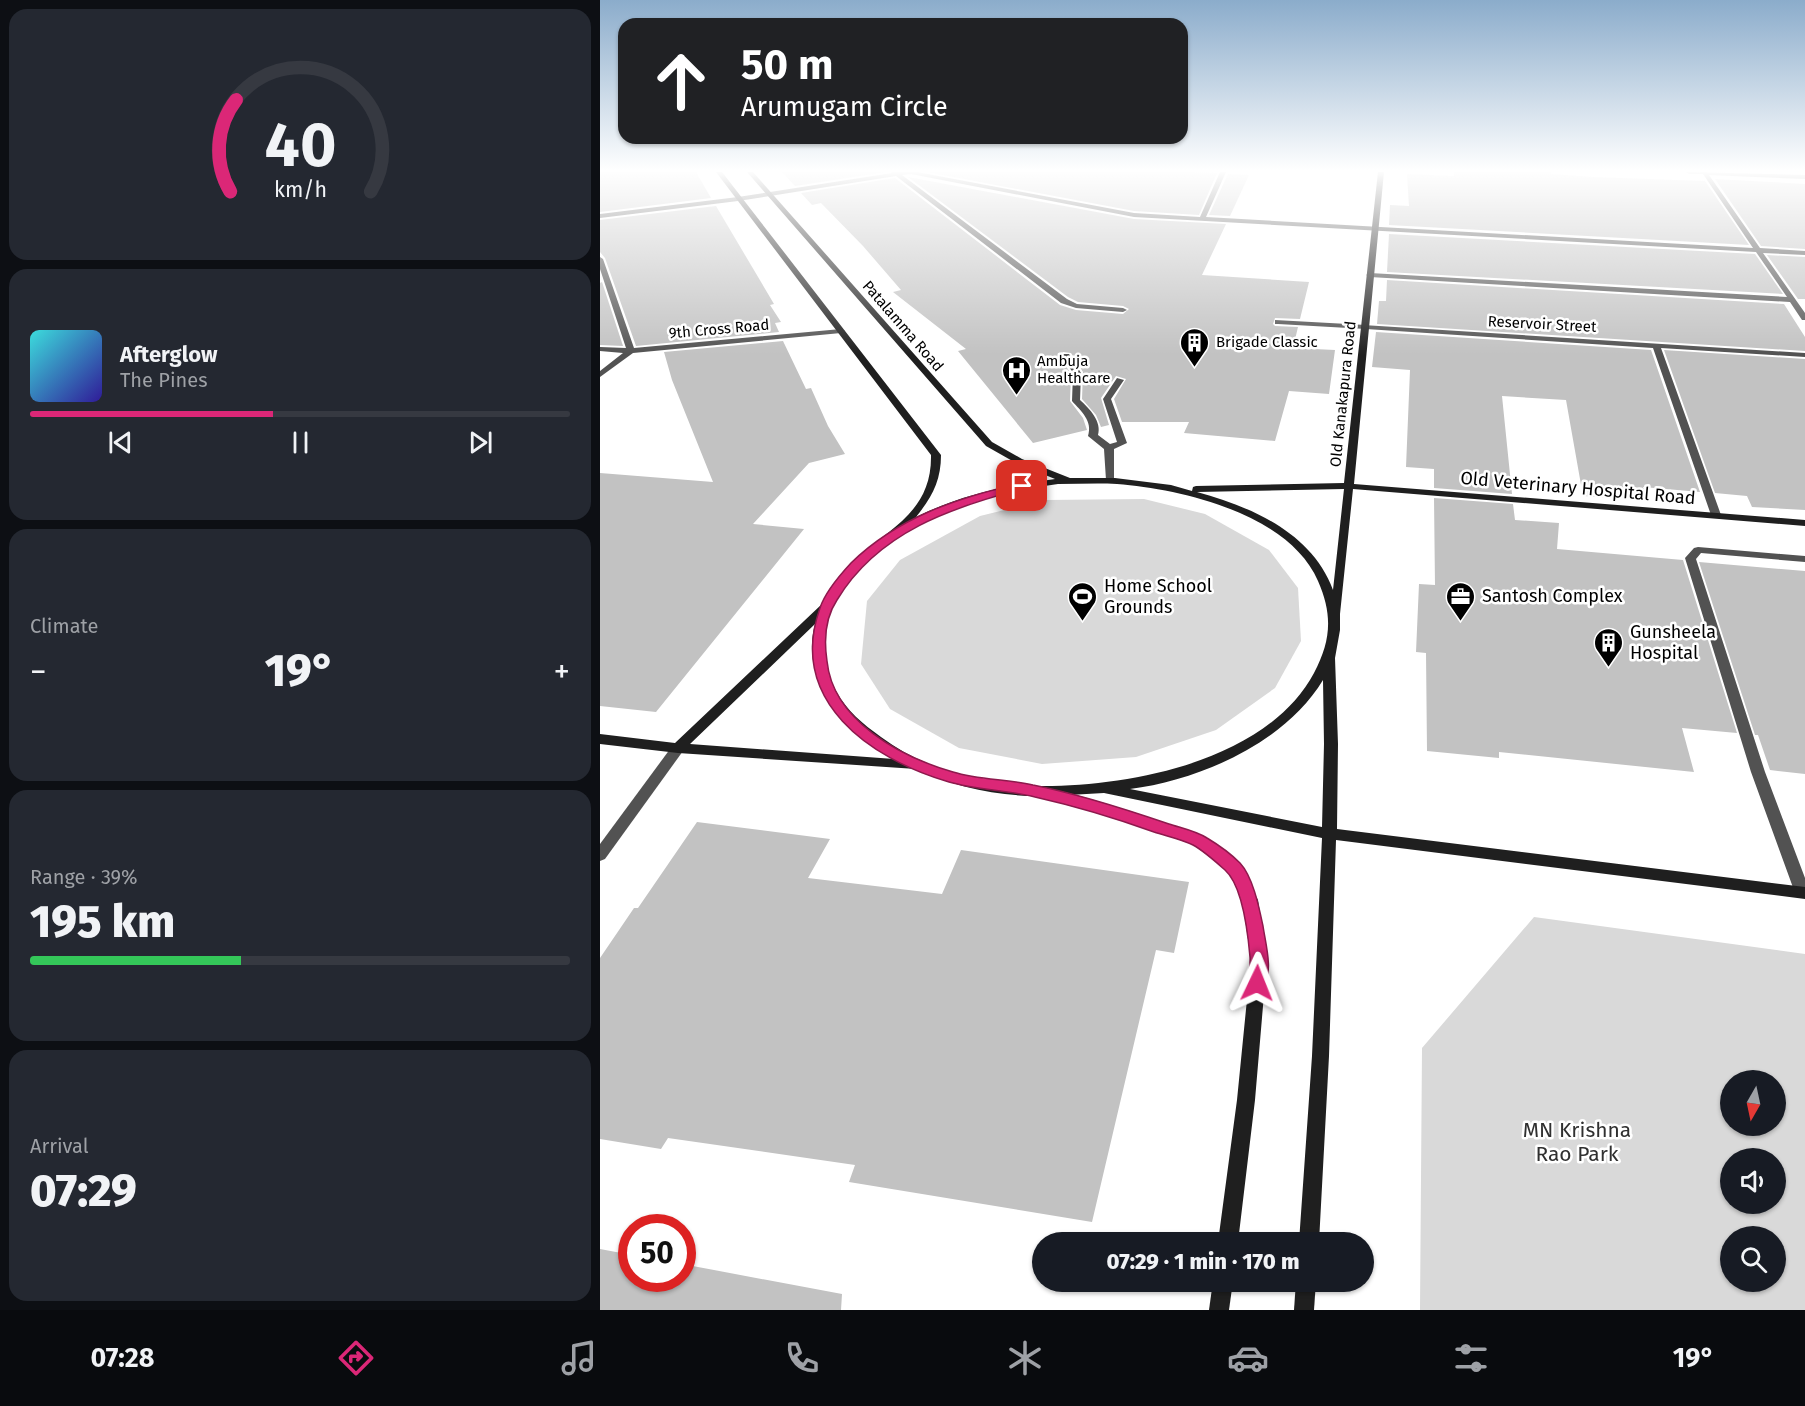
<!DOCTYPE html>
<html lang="en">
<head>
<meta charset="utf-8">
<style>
  :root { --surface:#171b24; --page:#242831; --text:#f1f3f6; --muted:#9ea1a6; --line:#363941; --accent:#db2777 }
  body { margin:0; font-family:"Fira Sans",sans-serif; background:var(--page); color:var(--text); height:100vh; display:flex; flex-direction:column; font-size:22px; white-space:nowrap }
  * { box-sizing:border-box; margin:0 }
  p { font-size:20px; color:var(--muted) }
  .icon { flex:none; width:33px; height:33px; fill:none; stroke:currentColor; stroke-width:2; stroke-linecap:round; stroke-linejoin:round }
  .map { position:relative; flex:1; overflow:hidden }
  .side { display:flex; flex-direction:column; gap:9px; padding:9px; background:#0d0f14; width:600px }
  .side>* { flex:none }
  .guide { position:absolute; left:18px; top:18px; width:570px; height:126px; border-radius:18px; box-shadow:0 2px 4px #0004; background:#202124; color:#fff; overflow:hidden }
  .needle { width:39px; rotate:189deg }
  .tools { position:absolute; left:1120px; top:1070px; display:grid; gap:12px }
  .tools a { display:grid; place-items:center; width:66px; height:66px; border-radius:50%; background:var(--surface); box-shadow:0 2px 4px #0004; font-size:30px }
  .speed { position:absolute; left:18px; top:1214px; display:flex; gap:12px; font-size:30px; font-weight:700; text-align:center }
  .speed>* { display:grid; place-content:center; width:78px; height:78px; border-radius:50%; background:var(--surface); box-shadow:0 2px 4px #0004; line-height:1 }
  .speed .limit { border:9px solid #d22; background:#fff; color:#111 }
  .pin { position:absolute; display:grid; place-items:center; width:51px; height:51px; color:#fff; margin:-26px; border-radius:12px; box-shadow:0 3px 9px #0006 }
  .me { position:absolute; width:66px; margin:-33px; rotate:2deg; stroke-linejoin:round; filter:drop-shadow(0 0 4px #0008) }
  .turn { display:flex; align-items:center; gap:21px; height:126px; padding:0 24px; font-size:27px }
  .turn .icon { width:78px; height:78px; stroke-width:2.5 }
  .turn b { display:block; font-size:42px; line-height:51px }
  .big { font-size:45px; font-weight:800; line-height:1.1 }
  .side .tile { flex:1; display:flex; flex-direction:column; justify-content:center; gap:9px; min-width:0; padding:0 21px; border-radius:18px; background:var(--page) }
  .side .dial { align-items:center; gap:0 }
  .dial svg { height:156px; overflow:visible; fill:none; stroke:var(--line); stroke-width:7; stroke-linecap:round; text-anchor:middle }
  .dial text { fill:var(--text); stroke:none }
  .song { display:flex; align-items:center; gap:18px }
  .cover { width:72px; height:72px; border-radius:9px; background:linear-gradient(135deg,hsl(180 70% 55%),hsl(250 70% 35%)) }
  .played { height:6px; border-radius:3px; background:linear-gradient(90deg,var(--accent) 45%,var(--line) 45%) }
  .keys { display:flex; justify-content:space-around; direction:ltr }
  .heat { display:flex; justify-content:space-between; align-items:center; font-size:33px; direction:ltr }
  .charge { height:9px; border-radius:4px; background:linear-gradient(90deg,#34c759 39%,var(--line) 0) }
  .trip { position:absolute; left:432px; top:1232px; width:342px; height:60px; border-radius:30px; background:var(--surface); box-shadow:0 2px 4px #0004; font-weight:800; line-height:60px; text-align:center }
  .menu { display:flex; height:96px; justify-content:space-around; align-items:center; background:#090b0e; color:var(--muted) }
  .menu .icon { width:42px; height:42px }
  .menu .current { color:var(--accent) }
  .menu b { font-size:27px; color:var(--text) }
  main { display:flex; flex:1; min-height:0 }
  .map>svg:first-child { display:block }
  .green { fill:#d9d9d9; fill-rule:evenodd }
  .building { fill:#c2c2c2 }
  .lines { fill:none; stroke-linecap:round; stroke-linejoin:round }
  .lane { fill:#525252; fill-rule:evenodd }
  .street { fill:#525252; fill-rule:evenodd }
  .secondary { fill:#1f1f1f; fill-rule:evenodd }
  .route { fill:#db2777; stroke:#8e194d; stroke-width:1.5 }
  .labels { text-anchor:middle; stroke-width:5; stroke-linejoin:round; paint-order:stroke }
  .far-street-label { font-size:15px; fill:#000; stroke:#fff }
  .far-poi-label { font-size:15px; fill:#000; stroke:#fff; text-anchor:start }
  .street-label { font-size:18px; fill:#000; stroke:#fff }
  .poi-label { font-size:18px; fill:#000; stroke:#fff; text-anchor:start }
  .near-park-label { font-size:21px; fill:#303030; stroke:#fff }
</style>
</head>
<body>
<main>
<section class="side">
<div class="tile dial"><svg viewBox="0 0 100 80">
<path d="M14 69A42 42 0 1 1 86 69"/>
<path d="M14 69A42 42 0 0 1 17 22" stroke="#db2777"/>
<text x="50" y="56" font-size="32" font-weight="700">40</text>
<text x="50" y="72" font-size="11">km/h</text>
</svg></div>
<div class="tile">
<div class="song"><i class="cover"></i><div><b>Afterglow</b><p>The Pines</p></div></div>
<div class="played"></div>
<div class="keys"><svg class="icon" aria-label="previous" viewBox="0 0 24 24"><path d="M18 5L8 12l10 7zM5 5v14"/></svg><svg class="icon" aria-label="pause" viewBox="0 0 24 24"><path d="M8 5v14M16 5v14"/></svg><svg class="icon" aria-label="next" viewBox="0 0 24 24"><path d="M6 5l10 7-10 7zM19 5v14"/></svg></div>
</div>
<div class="tile"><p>Climate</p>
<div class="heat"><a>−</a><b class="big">19°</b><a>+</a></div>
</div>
<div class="tile"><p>Range · 39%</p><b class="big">195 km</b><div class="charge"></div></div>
<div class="tile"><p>Arrival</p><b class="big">07:29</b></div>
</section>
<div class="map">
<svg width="1205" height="1310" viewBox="0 0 1205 1310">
  <rect width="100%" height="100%" fill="#fff"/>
  <g class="green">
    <path d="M 544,499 L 605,514 L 669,550 L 698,588 L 701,641 L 675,688 L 616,730 L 536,757 L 442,764 L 359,748 L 290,709 L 261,664 L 267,601 L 300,560 L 380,516 L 445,500 Z"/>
    <path d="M 934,917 L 1205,954 L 1205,1310 L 820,1310 L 822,1048 ZM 1131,1080 L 1176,1080 L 1176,1125 L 1131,1125 ZM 1131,1158 L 1176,1158 L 1176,1203 L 1131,1203 ZM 1131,1236 L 1176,1236 L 1176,1281 L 1131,1281 Z"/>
  </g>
  <g class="building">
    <path d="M 0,172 L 96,172 L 111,198 L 0,212 Z"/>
    <path d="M 182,172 L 286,172 L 195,186 Z"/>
    <path d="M 327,172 L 586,172 L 617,173 L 599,215 L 534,211 Z"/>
    <path d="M 854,172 L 951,172 L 951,174 L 993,177 L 1105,181 L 1149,245 L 789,225 L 790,205 L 809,206 L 807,174 L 854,176 Z"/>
    <path d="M 628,174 L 649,175 L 630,216 L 609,215 Z"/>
    <path d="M 308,177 L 534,219 L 626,224 L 602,275 L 709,282 L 700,319 L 675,318 L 673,324 L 675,326 L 698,327 L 693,348 L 735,350 L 729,394 L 689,391 L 675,441 L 584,433 L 589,422 L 522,422 L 514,399 L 526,379 L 516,376 L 501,398 L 509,425 L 501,427 L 496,415 L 482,399 L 483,372 L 471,353 L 463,352 L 460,357 L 471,374 L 470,401 L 483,418 L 487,430 L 433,443 L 358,351 L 366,349 L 293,292 L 301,290 L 263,246 L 221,203 L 212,205 L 201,193 L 295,178 L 460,305 L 476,310 L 523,314 L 529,309 L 523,306 L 478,302 L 468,297 Z"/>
    <path d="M 1115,179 L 1205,184 L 1205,249 L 1161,246 Z"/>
    <path d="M 116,206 L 174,304 L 170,305 L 181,322 L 175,323 L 179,332 L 36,346 L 5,258 L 0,252 L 0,220 Z"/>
    <path d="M 789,234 L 1155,254 L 1183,294 L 787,272 Z"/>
    <path d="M 1167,255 L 1205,257 L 1205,299 L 1198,299 Z"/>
    <path d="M 787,280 L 1184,304 L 1205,337 L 1205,351 L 777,324 L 779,301 L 786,301 Z"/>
    <path d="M 2,282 L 23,346 L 0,345 L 0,283 Z"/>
    <path d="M 776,332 L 1051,350 L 1100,492 L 1043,487 L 1048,500 L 983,496 L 966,400 L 902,396 L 912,494 L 834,488 L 834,469 L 806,467 L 810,370 L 772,367 Z"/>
    <path d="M 183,341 L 206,389 L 211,388 L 228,426 L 245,454 L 209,463 L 153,524 L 204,529 L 56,712 L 0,706 L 0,473 L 113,482 L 72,380 L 64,352 Z"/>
    <path d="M 1064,350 L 1205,359 L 1205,510 L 1152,507 L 1147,496 L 1115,493 Z"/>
    <path d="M 834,498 L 913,504 L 915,520 L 959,523 L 957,549 L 1083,560 L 1137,733 L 1082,728 L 1094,772 L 899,752 L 899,758 L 827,751 L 826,653 L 816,652 L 819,584 L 835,585 Z"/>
    <path d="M 1099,562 L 1205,571 L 1205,774 L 1170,770 L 1158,735 L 1155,735 Z"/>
    <path d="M 97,822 L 230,839 L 208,878 L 342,894 L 361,850 L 589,882 L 574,953 L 556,950 L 492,1222 L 249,1182 L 255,1165 L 68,1138 L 61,1149 L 0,1139 L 0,958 L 34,908 L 38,908 Z"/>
    <path d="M 0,1249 L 32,1255 L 32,1278 L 82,1278 L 82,1264 L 242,1294 L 241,1310 L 0,1310 Z"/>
  </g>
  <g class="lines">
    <g class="lane">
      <path d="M 1100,172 L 1107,172 L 1104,174 Z"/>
      <path d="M 675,320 L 766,325 L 770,327 L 766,329 L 678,324 L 675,324 Z"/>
      <path d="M 463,354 L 469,354 L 481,373 L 480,400 C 490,409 502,422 498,435 L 510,444 L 517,442 L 503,399 L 517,378 L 524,380 L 511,399 L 527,443 L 514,449 L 514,482 L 511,483 L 506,480 L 504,449 L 488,436 C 493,421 481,411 472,401 L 473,373 L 462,356 Z"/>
    </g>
    <g class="street">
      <path d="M 291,172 L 317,172 L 534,213 L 600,217 L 620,172 L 626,172 L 606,217 L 1153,248 L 1103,174 L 1089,174 L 1086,172 L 1205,175 L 1205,179 L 1109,175 L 1160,248 L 1205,251 L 1205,255 L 1163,253 L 1205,313 L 1205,320 L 1202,320 L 1190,302 L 770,277 L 766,275 L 770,273 L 1187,297 L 1156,252 L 534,217 L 311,174 L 302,175 L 467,299 L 477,304 L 523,308 L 527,310 L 523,312 L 476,308 L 461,303 L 296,176 L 138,201 L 0,218 L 0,214 L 138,197 L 292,173 Z"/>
      <path d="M 0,257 L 3,259 L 34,348 L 241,329 L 245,331 L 241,333 L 33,353 L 0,377 L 0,371 L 23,353 L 0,351 L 0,347 L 26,348 L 0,269 Z"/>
      <path d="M 763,325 L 1205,353 L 1205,357 L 1061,348 L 1121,515 L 1116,518 L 1111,515 L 1053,348 L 766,329 L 763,329 Z"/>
      <path d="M 1098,547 L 1205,556 L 1205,562 L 1101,553 L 1096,559 L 1165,772 L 1205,878 L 1205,898 L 1198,897 L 1195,893 L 1151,772 L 1085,558 L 1094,548 Z"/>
      <path d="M 78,743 L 83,745 L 85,748 L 83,751 L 5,859 L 0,861 L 0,844 L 73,745 Z"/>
    </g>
    <g class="secondary">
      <path d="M 116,172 L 122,172 L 341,455 C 341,481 332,497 316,517 C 363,494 404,486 455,479 L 416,463 L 386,446 L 147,172 L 153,172 L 392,442 L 422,459 L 470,478 L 515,478 L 571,485 L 592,491 L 593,487 L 596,486 L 744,483 L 778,172 L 784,172 L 754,484 L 1205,520 L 1205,526 L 753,489 L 740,614 L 740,630 L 735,658 L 738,744 L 737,829 L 1205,887 L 1205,899 L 736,840 L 729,1056 L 719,1242 L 699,1242 L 712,1056 L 722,838 L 504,793 L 469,795 L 531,812 L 604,837 L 639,864 L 658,900 L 667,959 L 655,1100 L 638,1242 L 618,1242 L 637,1100 L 651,959 L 642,900 L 629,872 L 594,845 L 523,820 L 445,799 L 443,796 C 401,797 354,787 316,769 L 78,753 L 0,744 L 0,734 L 75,743 L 222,604 C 232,587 244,569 259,556 C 294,526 332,509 331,455 ZM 458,484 C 478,484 498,483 517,484 C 582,489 689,514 718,581 C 733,615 731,641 714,673 C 667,761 529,787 439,786 C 384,785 325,770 281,737 C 263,724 247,711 236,691 C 220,662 220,628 237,598 C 269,540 339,508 401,493 C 420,488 440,487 458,484 ZM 744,489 L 733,590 C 712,533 652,507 597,492 ZM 215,624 C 202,671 232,713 267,740 C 276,747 284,754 294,759 L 90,744 ZM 723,680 L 724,744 L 722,827 L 530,789 C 600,780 685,743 723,680 Z"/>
      <path d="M 613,1281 L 633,1281 L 629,1310 L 609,1310 Z"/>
      <path d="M 696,1281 L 716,1281 L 714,1310 L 694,1310 Z"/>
    </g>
  </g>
  <linearGradient id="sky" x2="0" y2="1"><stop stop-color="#8baccb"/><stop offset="0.48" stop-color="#fff"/><stop offset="1" stop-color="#fff" stop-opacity="0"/></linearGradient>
  <rect width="1205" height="355" fill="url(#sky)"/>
  <path class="route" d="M 422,483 L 428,486 L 426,488 C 352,507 278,532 237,600 C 225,618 224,641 227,661 C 233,721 301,757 353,772 C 379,780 406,779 433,785 C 479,794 525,809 569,824 C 581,828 596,831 607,838 C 617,844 631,854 640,863 C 653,877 659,907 663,926 C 666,946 673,969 664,988 L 657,991 L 651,988 C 646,978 651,968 650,957 C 648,934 643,886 625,870 C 616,862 604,851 593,845 C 581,839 566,836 554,832 C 515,818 475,806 435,797 C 407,790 377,790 349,782 C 270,759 187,701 220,608 C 225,592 239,576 251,563 C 298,517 359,497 422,483 Z"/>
  <defs>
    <symbol id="building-pin" viewBox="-11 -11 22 30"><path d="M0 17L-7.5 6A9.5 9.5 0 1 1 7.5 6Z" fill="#000" stroke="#fff"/><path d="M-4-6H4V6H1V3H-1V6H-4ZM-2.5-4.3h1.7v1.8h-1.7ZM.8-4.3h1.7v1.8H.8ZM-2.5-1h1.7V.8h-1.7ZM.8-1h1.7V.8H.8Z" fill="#fff"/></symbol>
    <symbol id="hospital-pin" viewBox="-11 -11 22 30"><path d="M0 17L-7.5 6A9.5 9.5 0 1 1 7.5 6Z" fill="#000" stroke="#fff"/><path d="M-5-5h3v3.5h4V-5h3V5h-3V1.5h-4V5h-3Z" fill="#fff"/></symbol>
    <symbol id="stadium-pin" viewBox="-11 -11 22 30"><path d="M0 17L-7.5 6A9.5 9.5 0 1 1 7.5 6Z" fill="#000" stroke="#fff"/><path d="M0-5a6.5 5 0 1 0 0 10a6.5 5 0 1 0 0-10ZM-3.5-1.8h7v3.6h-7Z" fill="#fff"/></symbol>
    <symbol id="office-pin" viewBox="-11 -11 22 30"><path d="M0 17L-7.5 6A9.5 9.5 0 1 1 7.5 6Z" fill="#000" stroke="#fff"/><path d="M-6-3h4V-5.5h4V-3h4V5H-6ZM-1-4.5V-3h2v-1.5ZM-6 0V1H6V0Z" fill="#fff"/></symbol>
  </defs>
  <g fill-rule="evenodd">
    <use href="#building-pin" x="578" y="326" width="33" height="45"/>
    <use href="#hospital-pin" x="400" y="354" width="33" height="45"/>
    <use href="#stadium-pin" x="466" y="580" width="33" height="45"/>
    <use href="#office-pin" x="844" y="580" width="33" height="45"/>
    <use href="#building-pin" x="992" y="626" width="33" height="45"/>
  </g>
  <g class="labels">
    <g class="far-street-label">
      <text transform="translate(942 324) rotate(3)" y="5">Reservoir Street</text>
      <text transform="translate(303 326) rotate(49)" y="5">Patalamma Road</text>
      <text transform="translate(119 329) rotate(-5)" y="5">9th Cross Road</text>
      <text transform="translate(743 394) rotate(-84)" y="5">Old Kanakapura Road</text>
    </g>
    <g class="far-poi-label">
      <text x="616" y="347">Brigade Classic</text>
      <text x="437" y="366">Ambuja<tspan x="437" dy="17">Healthcare</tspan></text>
    </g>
    <g class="street-label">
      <text transform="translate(978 488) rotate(5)" y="6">Old Veterinary Hospital Road</text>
    </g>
    <g class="poi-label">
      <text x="504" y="592">Home School<tspan x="504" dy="21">Grounds</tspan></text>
      <text x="882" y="602">Santosh Complex</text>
      <text x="1030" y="638">Gunsheela<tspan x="1030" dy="21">Hospital</tspan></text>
    </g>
    <g class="near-park-label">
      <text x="977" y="1137">MN Krishna<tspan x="977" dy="24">Rao Park</tspan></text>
    </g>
  </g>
</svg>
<div class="tools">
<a><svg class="needle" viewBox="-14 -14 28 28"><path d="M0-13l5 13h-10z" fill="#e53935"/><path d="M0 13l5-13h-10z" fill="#9ea1a6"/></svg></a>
<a><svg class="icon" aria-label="sound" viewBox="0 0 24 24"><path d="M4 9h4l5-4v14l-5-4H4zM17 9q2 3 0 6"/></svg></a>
<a><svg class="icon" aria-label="search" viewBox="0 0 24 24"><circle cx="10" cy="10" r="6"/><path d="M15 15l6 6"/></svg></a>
</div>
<div class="speed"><div class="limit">50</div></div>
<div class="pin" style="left:422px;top:486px;background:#d93025"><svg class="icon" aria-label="arrive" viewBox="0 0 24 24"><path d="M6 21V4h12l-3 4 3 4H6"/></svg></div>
<svg class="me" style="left:657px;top:983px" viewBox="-20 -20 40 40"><path d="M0-17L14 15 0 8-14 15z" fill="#db2777" stroke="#fff" stroke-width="4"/></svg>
<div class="trip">07:29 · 1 min · 170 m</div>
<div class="guide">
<div class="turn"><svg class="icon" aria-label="ahead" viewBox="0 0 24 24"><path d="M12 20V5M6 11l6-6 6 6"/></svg><div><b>50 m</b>Arumugam Circle</div></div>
</div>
</div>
</main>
<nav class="menu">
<b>07:28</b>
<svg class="icon current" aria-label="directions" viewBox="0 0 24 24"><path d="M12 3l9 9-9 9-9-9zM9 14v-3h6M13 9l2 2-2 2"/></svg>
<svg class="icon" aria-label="music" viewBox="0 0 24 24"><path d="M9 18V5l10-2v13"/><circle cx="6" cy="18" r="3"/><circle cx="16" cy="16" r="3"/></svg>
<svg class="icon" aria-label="phone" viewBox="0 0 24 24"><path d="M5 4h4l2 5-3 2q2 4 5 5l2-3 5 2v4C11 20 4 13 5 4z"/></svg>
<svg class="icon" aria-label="climate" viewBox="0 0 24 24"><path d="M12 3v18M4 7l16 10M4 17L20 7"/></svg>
<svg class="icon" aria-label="car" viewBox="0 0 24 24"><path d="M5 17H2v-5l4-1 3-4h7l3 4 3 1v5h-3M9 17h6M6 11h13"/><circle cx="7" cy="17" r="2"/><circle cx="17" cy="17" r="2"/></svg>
<svg class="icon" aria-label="filters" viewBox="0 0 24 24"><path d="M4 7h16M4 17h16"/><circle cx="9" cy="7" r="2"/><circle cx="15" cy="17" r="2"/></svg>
<b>19°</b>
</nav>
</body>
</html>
